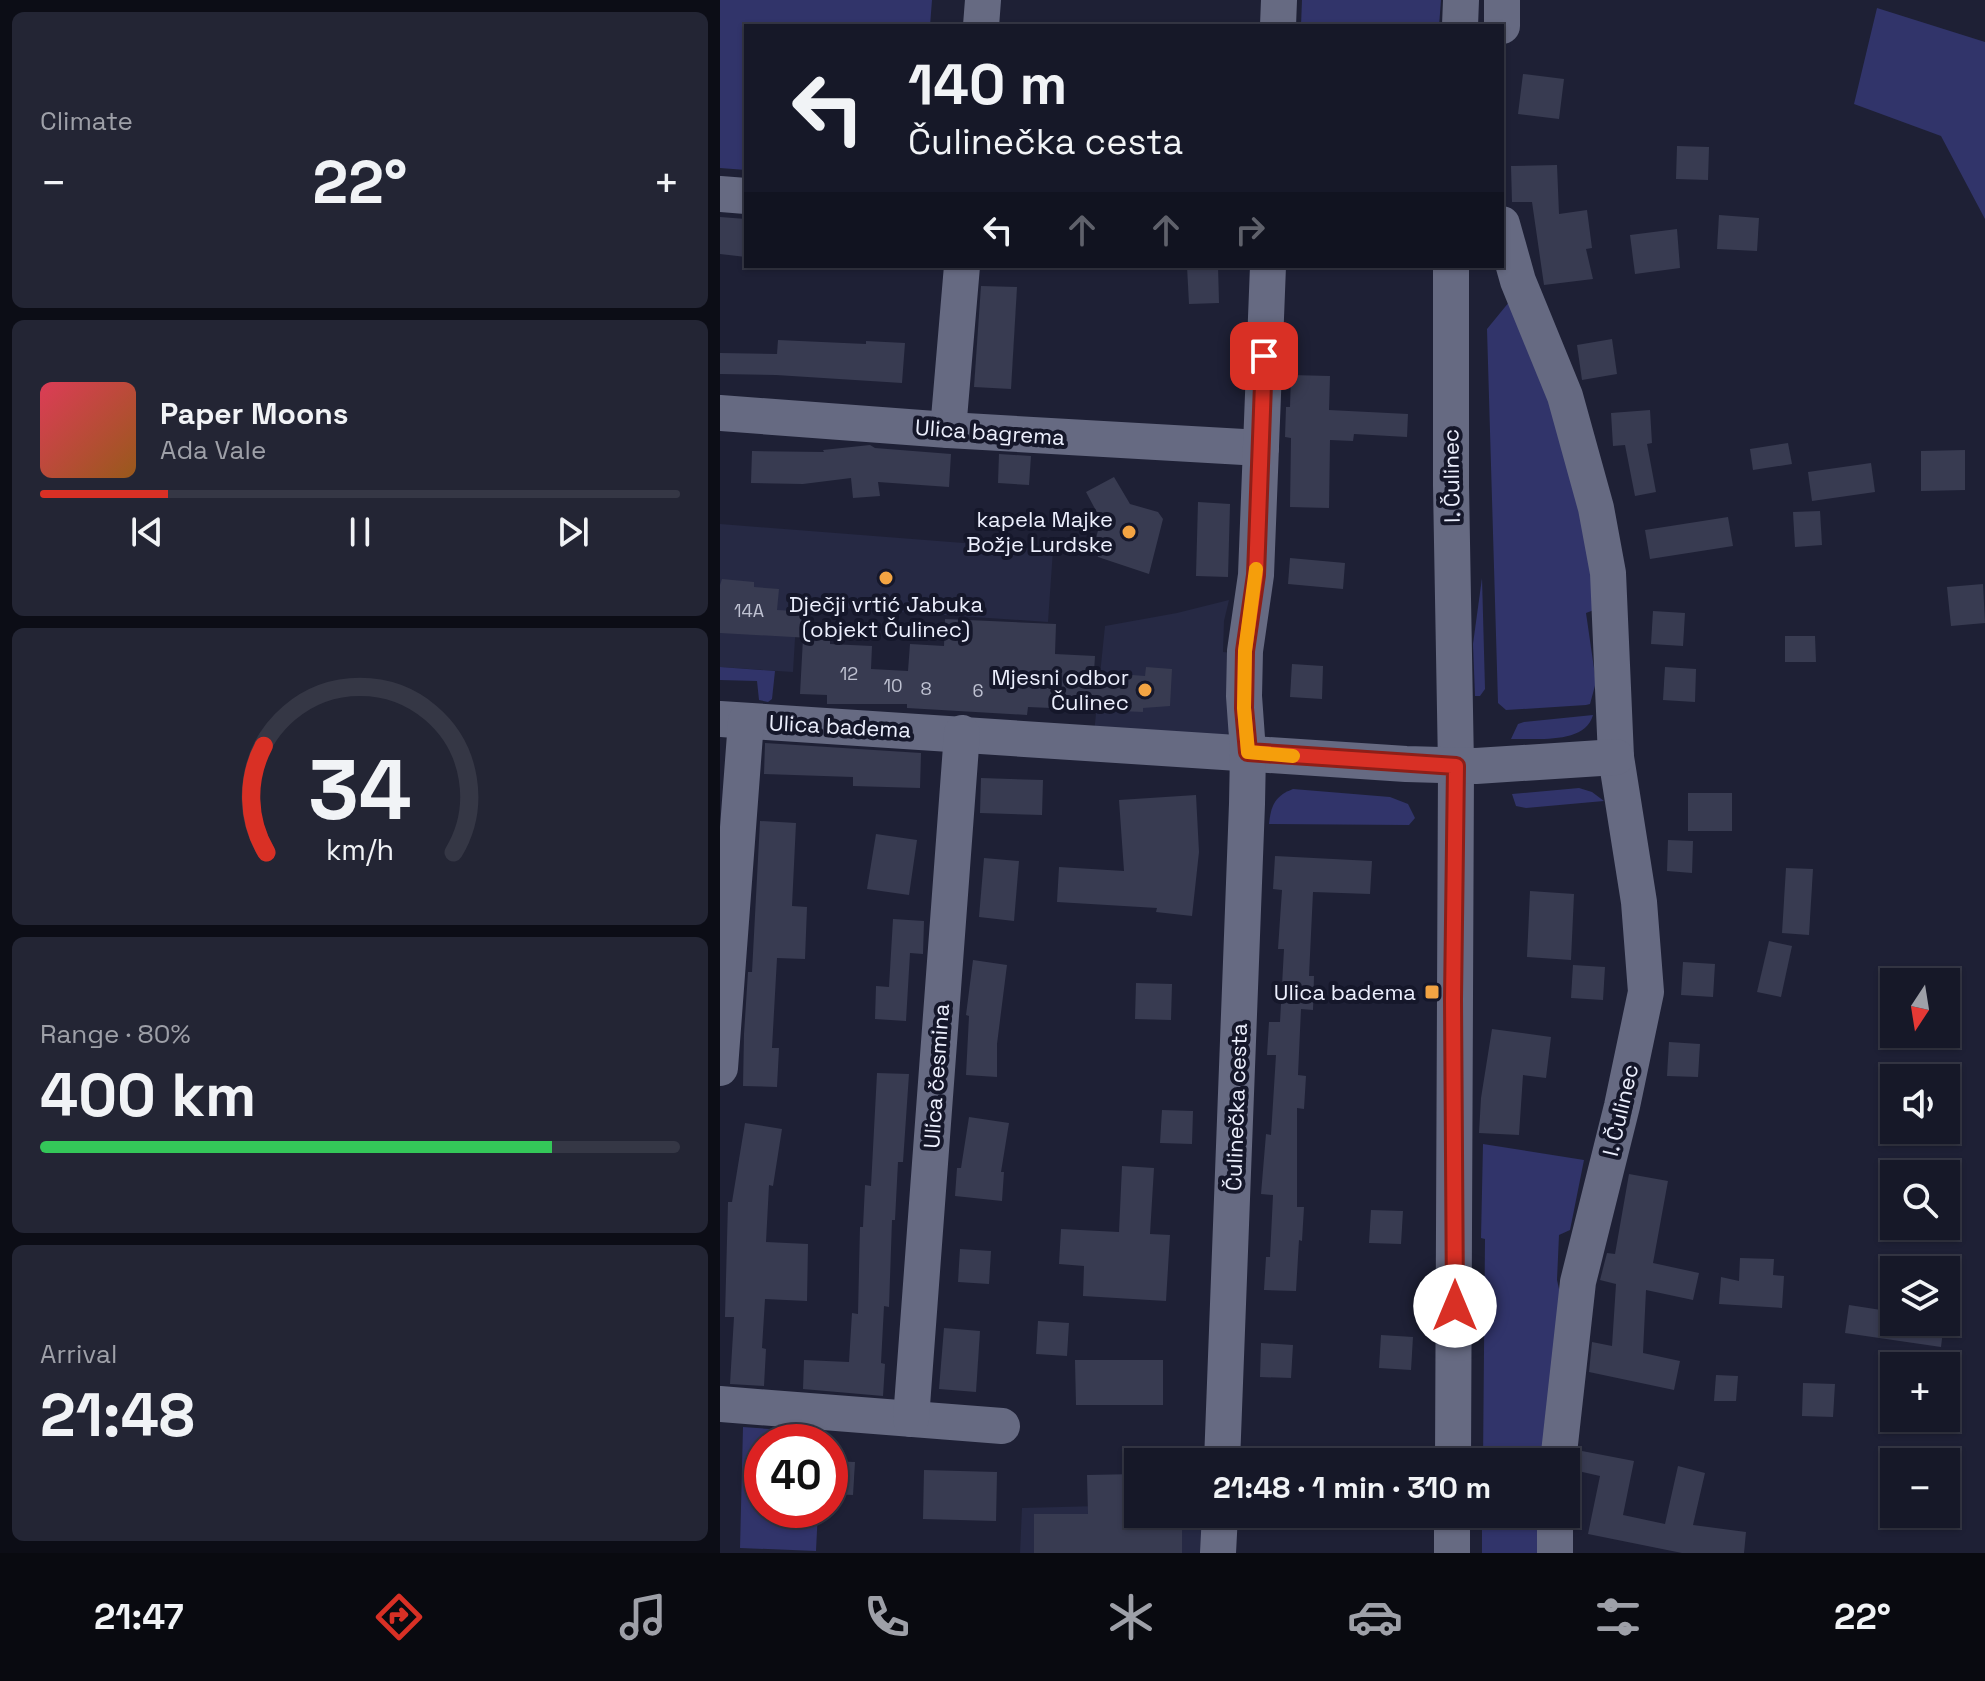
<!DOCTYPE html>
<html lang="en">
<head>
<meta charset="utf-8">
<style>
  :root { --surface:#161828; --page:#232534; --text:#f1f3f6; --muted:#9ea0a8; --line:#353745; --accent:#d93025 }
  body { margin:0; font-family:"Space Grotesk",sans-serif; background:var(--page); color:var(--text); height:100vh; display:flex; flex-direction:column; font-size:30px; white-space:nowrap }
  * { box-sizing:border-box; margin:0 }
  p { font-size:26px; color:var(--muted) }
  .icon { flex:none; width:44px; height:44px; fill:none; stroke:currentColor; stroke-width:2; stroke-linecap:round; stroke-linejoin:round }
  .map { position:relative; flex:1; overflow:hidden }
  .details { display:flex; flex-direction:column; gap:12px; padding:12px; background:#0c0d16; width:720px }
  .details>* { flex:none }
  .banner { position:absolute; left:24px; top:24px; width:760px; height:244px; border-radius:0px; box-shadow:0 2px 6px #0004,0 0 0 2px var(--line); background:#161828; color:var(--text); overflow:hidden }
  .needle { width:52px; rotate:192deg }
  .controls { position:absolute; left:1160px; top:968px; display:grid; gap:16px }
  .controls a { display:grid; place-items:center; width:80px; height:80px; border-radius:0px; background:var(--surface); box-shadow:0 2px 6px #0004,0 0 0 2px var(--line); font-size:40px }
  .speed { position:absolute; left:24px; top:1424px; display:flex; gap:16px; font-size:40px; font-weight:700; text-align:center }
  .speed>* { display:grid; place-content:center; width:104px; height:104px; border-radius:50%; background:var(--surface); box-shadow:0 2px 6px #0004,0 0 0 2px var(--line); line-height:1 }
  .speed .limit { border:12px solid #d22; background:#fff; color:#111 }
  .pin { position:absolute; display:grid; place-items:center; width:68px; height:68px; color:#fff; margin:-34px; border-radius:16px; box-shadow:0 4px 12px #0006 }
  .me { position:absolute; width:88px; margin:-44px; rotate:0deg; stroke-linejoin:round; filter:drop-shadow(0 0 6px #0008) }
  .turn { display:flex; align-items:center; gap:28px; height:168px; padding:0 32px; font-size:36px }
  .turn .icon { width:104px; height:104px; stroke-width:2.5 }
  .turn b { display:block; font-size:56px; line-height:68px }
  .lanes { display:flex; align-items:center; height:76px; padding:0 32px; background:#0003; justify-content:center; gap:40px; direction:ltr }
  .lanes .off { opacity:.35 }
  .big { font-size:60px; font-weight:600; line-height:1.1 }
  .details .card { flex:1; display:flex; flex-direction:column; justify-content:center; gap:12px; min-width:0; padding:0 28px; border-radius:12px; background:var(--page) }
  .details .dial { align-items:center; gap:0 }
  .dial svg { height:208px; overflow:visible; fill:none; stroke:var(--line); stroke-width:7; stroke-linecap:round; text-anchor:middle }
  .dial text { fill:var(--text); stroke:none }
  .song { display:flex; align-items:center; gap:24px }
  .cover { width:96px; height:96px; border-radius:12px; background:linear-gradient(135deg,hsl(350 70% 55%),hsl(30 70% 35%)) }
  .played { height:8px; border-radius:4px; background:linear-gradient(90deg,var(--accent) 20%,var(--line) 20%) }
  .keys { display:flex; justify-content:space-around; direction:ltr }
  .heat { display:flex; justify-content:space-between; align-items:center; font-size:44px; direction:ltr }
  .charge { height:12px; border-radius:6px; background:linear-gradient(90deg,#34c759 80%,var(--line) 0) }
  .trip { position:absolute; left:404px; top:1448px; width:456px; height:80px; border-radius:0px; background:var(--surface); box-shadow:0 2px 6px #0004,0 0 0 2px var(--line); font-weight:600; line-height:80px; text-align:center }
  .tabs { display:flex; height:128px; justify-content:space-around; align-items:center; background:#090a10; color:var(--muted) }
  .tabs .icon { width:56px; height:56px }
  .tabs .selected { color:var(--accent) }
  .tabs b { font-size:36px; color:var(--text) }
  main { display:flex; flex:1; min-height:0 }
  .map>svg:first-child { display:block }
  .built { fill:#262944 }
  .green { fill:#31346a }
  .building { fill:#383b51 }
  .lines { fill:none; stroke-linecap:round; stroke-linejoin:round }
  .minor { stroke:#666a82; stroke-width:36 }
  .route-casing { stroke:#8d1f18; stroke-width:20 }
  .route { stroke:#d93025; stroke-width:14 }
  .slow { stroke:#f59e0b; stroke-width:14 }
  .poi-dot { fill:#f3a443; stroke:#15172a; stroke-width:3 }
  .labels { text-anchor:middle; stroke-width:8; stroke-linejoin:round; paint-order:stroke }
  .number-label { font-size:18px; fill:#bfc2d2 }
  .street-label { font-size:22px; fill:#eceffd; stroke:#15172a }
  .poi-label { font-size:22px; fill:#eceffd; stroke:#15172a; text-anchor:end }
</style>
</head>
<body>
<main>
<section class="details">
<div class="card"><p>Climate</p>
<div class="heat"><a>−</a><b class="big">22°</b><a>+</a></div>
</div>
<div class="card">
<div class="song"><i class="cover"></i><div><b>Paper Moons</b><p>Ada Vale</p></div></div>
<div class="played"></div>
<div class="keys"><svg class="icon" aria-label="previous" viewBox="0 0 24 24"><path d="M18 5L8 12l10 7zM5 5v14"/></svg><svg class="icon" aria-label="pause" viewBox="0 0 24 24"><path d="M8 5v14M16 5v14"/></svg><svg class="icon" aria-label="next" viewBox="0 0 24 24"><path d="M6 5l10 7-10 7zM19 5v14"/></svg></div>
</div>
<div class="card dial"><svg viewBox="0 0 100 80">
<path d="M14 69A42 42 0 1 1 86 69"/>
<path d="M14 69A42 42 0 0 1 13 28" stroke="#d93025"/>
<text x="50" y="56" font-size="32" font-weight="700">34</text>
<text x="50" y="72" font-size="11">km/h</text>
</svg></div>
<div class="card"><p>Range · 80%</p><b class="big">400 km</b><div class="charge"></div></div>
<div class="card"><p>Arrival</p><b class="big">21:48</b></div>
</section>
<div class="map">
<svg width="1265" height="1553" viewBox="0 0 1265 1553">
  <rect width="100%" height="100%" fill="#1e2035"/>
  <g class="built">
    <path d="M 0,524 L 333,550 L 328,622 L 77,605 L 73,672 L 0,667 Z"/>
    <path d="M 509,600 L 504,621 L 503,652 L 513,653 L 510,729 L 507,735 L 374,733 L 385,626 L 457,613 Z"/>
    <path d="M 418,1505 L 418,1514 L 489,1514 L 487,1553 L 300,1553 L 302,1508 Z"/>
  </g>
  <g class="green">
    <path d="M 0,0 L 212,0 L 210,26 L 26,26 L 26,170 L 0,168 Z"/>
    <path d="M 582,0 L 721,0 L 719,26 L 581,26 Z"/>
    <path d="M 1157,8 L 1265,42 L 1265,219 L 1221,136 L 1134,104 Z"/>
    <path d="M 794,296 L 868,502 L 874,610 L 866,613 L 876,682 L 870,704 L 866,705 L 786,710 L 778,703 L 767,329 Z"/>
    <path d="M 762,578 L 765,689 L 760,696 L 755,696 L 753,644 Z"/>
    <path d="M 0,667 L 55,671 L 52,699 L 48,702 L 39,700 L 37,681 L 0,680 Z"/>
    <path d="M 873,715 C 865,745 815,738 791,739 L 798,724 L 804,722 Z"/>
    <path d="M 859,788 L 872,792 L 884,801 L 806,808 L 796,806 L 792,794 Z"/>
    <path d="M 573,789 L 670,797 L 688,804 L 695,818 L 689,825 L 549,824 C 551,805 555,796 573,789 Z"/>
    <path d="M 763,1144 L 864,1160 L 850,1230 L 839,1235 L 837,1280 L 845,1316 L 825,1462 L 763,1462 L 765,1239 L 761,1238 Z"/>
    <path d="M 23,1427 L 103,1433 L 103,1442 L 42,1442 L 42,1510 L 98,1510 L 96,1551 L 20,1548 Z"/>
    <path d="M 762,1514 L 824,1514 L 823,1553 L 762,1553 Z"/>
  </g>
  <g class="building">
    <path d="M 803,74 L 844,79 L 839,119 L 798,114 Z"/>
    <path d="M 957,146 L 989,147 L 988,180 L 956,179 Z"/>
    <path d="M 837,165 L 839,214 L 867,210 L 872,248 L 866,249 L 873,279 L 824,285 L 812,202 L 792,202 L 791,166 Z"/>
    <path d="M 999,215 L 1039,218 L 1037,251 L 997,249 Z"/>
    <path d="M 0,217 L 26,219 L 26,257 L 0,254 Z"/>
    <path d="M 957,229 L 960,268 L 915,274 L 910,235 Z"/>
    <path d="M 467,266 L 498,266 L 499,303 L 469,304 Z"/>
    <path d="M 261,286 L 297,287 L 291,389 L 254,387 Z"/>
    <path d="M 892,339 L 897,374 L 862,380 L 857,345 Z"/>
    <path d="M 58,340 L 146,344 L 146,341 L 185,343 L 182,383 L 56,375 L 0,374 L 0,353 L 57,354 Z"/>
    <path d="M 571,375 L 610,376 L 609,410 L 688,414 L 687,437 L 634,434 L 633,441 L 610,440 L 609,508 L 570,507 L 571,438 L 565,437 L 566,407 L 570,407 Z"/>
    <path d="M 930,410 L 932,443 L 927,444 L 936,492 L 915,496 L 905,445 L 893,446 L 891,413 Z"/>
    <path d="M 1068,443 L 1072,464 L 1033,470 L 1030,449 Z"/>
    <path d="M 150,445 L 155,448 L 231,454 L 229,487 L 158,482 L 160,496 L 133,498 L 131,478 L 83,484 L 31,483 L 32,451 L 104,452 L 103,450 Z"/>
    <path d="M 1245,450 L 1245,490 L 1201,491 L 1201,451 Z"/>
    <path d="M 279,454 L 311,456 L 309,485 L 278,483 Z"/>
    <path d="M 1151,463 L 1155,492 L 1092,501 L 1088,472 Z"/>
    <path d="M 394,477 L 410,504 L 438,512 L 443,519 L 429,574 L 378,557 L 374,545 L 381,520 L 366,492 Z"/>
    <path d="M 478,502 L 510,504 L 508,577 L 476,576 Z"/>
    <path d="M 1100,511 L 1102,545 L 1075,547 L 1073,512 Z"/>
    <path d="M 1008,517 L 1013,546 L 930,559 L 925,530 Z"/>
    <path d="M 570,558 L 625,563 L 623,589 L 568,584 Z"/>
    <path d="M 2,579 L 34,582 L 34,587 L 59,589 L 57,610 L 91,612 L 90,638 L 0,633 L 0,585 Z"/>
    <path d="M 1263,584 L 1265,623 L 1231,626 L 1227,587 Z"/>
    <path d="M 933,611 L 965,613 L 963,646 L 931,644 Z"/>
    <path d="M 225,619 L 336,624 L 335,654 L 375,656 L 374,672 L 425,676 L 426,667 L 452,669 L 450,706 L 423,708 L 423,712 L 308,707 L 307,715 L 187,708 L 187,704 L 107,704 L 107,695 L 80,694 L 83,638 L 110,640 L 110,644 L 152,646 L 151,669 L 188,671 L 190,644 L 224,646 Z"/>
    <path d="M 1065,636 L 1095,636 L 1096,662 L 1065,662 Z"/>
    <path d="M 572,664 L 603,666 L 602,699 L 570,697 Z"/>
    <path d="M 945,667 L 976,669 L 975,702 L 943,700 Z"/>
    <path d="M 45,743 L 201,753 L 200,788 L 133,786 L 133,777 L 44,774 Z"/>
    <path d="M 261,778 L 323,780 L 322,815 L 260,813 Z"/>
    <rect x="968" y="793" width="44" height="38"/>
    <path d="M 476,795 L 479,852 L 472,916 L 436,912 L 437,908 L 337,902 L 339,867 L 404,871 L 399,800 Z"/>
    <path d="M 40,821 L 76,823 L 72,906 L 87,907 L 85,959 L 57,958 L 52,1048 L 59,1048 L 57,1087 L 23,1086 L 24,1034 L 28,972 L 32,972 Z"/>
    <path d="M 156,834 L 197,840 L 189,895 L 147,889 Z"/>
    <path d="M 948,840 L 973,841 L 972,873 L 947,871 Z"/>
    <path d="M 555,856 L 652,861 L 650,894 L 593,892 L 589,976 L 594,976 L 593,1010 L 581,1009 L 578,1075 L 586,1076 L 584,1109 L 577,1108 L 577,1207 L 584,1207 L 582,1241 L 579,1240 L 576,1291 L 544,1290 L 546,1257 L 550,1257 L 553,1195 L 541,1194 L 546,1134 L 551,1135 L 556,1055 L 547,1055 L 549,1022 L 560,1022 L 564,949 L 558,949 L 562,890 L 553,889 Z"/>
    <path d="M 264,858 L 299,861 L 294,921 L 259,917 Z"/>
    <path d="M 1066,868 L 1093,869 L 1089,935 L 1062,933 Z"/>
    <path d="M 810,891 L 854,894 L 851,960 L 807,957 Z"/>
    <path d="M 173,919 L 204,921 L 203,954 L 190,953 L 186,1021 L 155,1019 L 156,986 L 169,987 Z"/>
    <path d="M 1049,941 L 1072,946 L 1061,997 L 1037,992 Z"/>
    <path d="M 253,960 L 287,965 L 277,1044 L 277,1077 L 246,1075 L 249,1016 L 246,1015 Z"/>
    <path d="M 963,962 L 995,964 L 993,997 L 961,995 Z"/>
    <path d="M 853,965 L 885,967 L 883,1000 L 851,998 Z"/>
    <path d="M 416,983 L 452,984 L 451,1020 L 415,1019 Z"/>
    <path d="M 772,1029 L 831,1037 L 826,1078 L 803,1075 L 799,1135 L 759,1133 L 761,1098 Z"/>
    <path d="M 949,1042 L 980,1044 L 978,1077 L 947,1076 Z"/>
    <path d="M 157,1073 L 189,1074 L 183,1162 L 178,1162 L 175,1220 L 172,1220 L 169,1307 L 164,1306 L 161,1363 L 165,1364 L 163,1396 L 83,1389 L 84,1360 L 129,1362 L 132,1313 L 138,1314 L 140,1227 L 143,1227 L 145,1185 L 151,1186 Z"/>
    <path d="M 442,1110 L 473,1111 L 472,1144 L 440,1143 Z"/>
    <path d="M 249,1117 L 289,1123 L 281,1172 L 284,1172 L 282,1201 L 235,1196 L 237,1168 L 241,1168 Z"/>
    <path d="M 25,1123 L 62,1129 L 53,1186 L 49,1185 L 46,1242 L 88,1244 L 87,1301 L 45,1299 L 42,1348 L 46,1349 L 44,1386 L 10,1384 L 14,1317 L 5,1317 L 8,1202 L 12,1202 Z"/>
    <path d="M 402,1166 L 434,1168 L 430,1234 L 450,1235 L 446,1301 L 363,1296 L 364,1266 L 339,1264 L 341,1229 L 399,1232 Z"/>
    <path d="M 909,1174 L 948,1181 L 933,1263 L 979,1273 L 973,1300 L 926,1290 L 923,1353 L 960,1361 L 954,1390 L 869,1372 L 872,1342 L 892,1346 L 896,1284 L 880,1280 L 887,1253 L 895,1254 Z"/>
    <path d="M 651,1210 L 683,1211 L 681,1244 L 649,1243 Z"/>
    <path d="M 240,1249 L 271,1251 L 269,1284 L 238,1282 Z"/>
    <path d="M 1020,1258 L 1054,1259 L 1053,1275 L 1064,1276 L 1062,1308 L 999,1304 L 1001,1277 L 1019,1281 Z"/>
    <path d="M 1129,1305 L 1174,1312 L 1174,1322 L 1224,1322 L 1221,1347 L 1125,1333 Z"/>
    <path d="M 318,1321 L 349,1323 L 347,1356 L 316,1354 Z"/>
    <path d="M 224,1328 L 260,1331 L 256,1392 L 219,1389 Z"/>
    <path d="M 661,1335 L 693,1337 L 691,1370 L 659,1368 Z"/>
    <path d="M 541,1343 L 573,1345 L 571,1378 L 540,1377 Z"/>
    <path d="M 355,1360 L 443,1360 L 443,1405 L 356,1405 Z"/>
    <path d="M 996,1375 L 1018,1376 L 1016,1401 L 994,1401 Z"/>
    <path d="M 1083,1383 L 1115,1384 L 1113,1417 L 1082,1416 Z"/>
    <path d="M 862,1451 L 914,1461 L 903,1515 L 945,1524 L 958,1466 L 985,1473 L 973,1525 L 1026,1532 L 1024,1553 L 962,1553 L 868,1534 L 880,1476 L 858,1471 Z"/>
    <path d="M 110,1461 L 135,1462 L 133,1495 L 110,1494 Z"/>
    <path d="M 204,1470 L 277,1472 L 276,1521 L 203,1519 Z"/>
    <path d="M 418,1474 L 418,1514 L 462,1514 L 462,1553 L 314,1553 L 314,1514 L 368,1514 L 367,1475 Z"/>
  </g>
  <g class="lines">
    <g class="minor">
      <path d="M 261,26 L 263,0"/>
      <path d="M 558,26 L 559,0"/>
      <path d="M 740,26 L 741,0"/>
      <path d="M 782,26 L 782,0"/>
      <path d="M 0,194 L 26,196"/>
      <path d="M 782,224 L 798,281 L 845,396 L 876,508 L 888,573 L 896,757 L 919,902 L 926,992 L 902,1106 L 858,1282 L 838,1462"/>
      <path d="M 731,266 L 731,486 L 736,766 L 733,1462"/>
      <path d="M 0,413 L 228,430 L 541,448"/>
      <path d="M 228,430 L 242,266"/>
      <path d="M 0,719 L 686,764 L 756,766 L 896,757"/>
      <path d="M 0,1068 L 26,721"/>
      <path d="M 0,1404 L 282,1426"/>
      <path d="M 191,1419 L 242,733"/>
      <path d="M 502,1462 L 527,804 L 528,752 L 524,696 L 525,651 L 536,575 L 548,266"/>
      <path d="M 835,1514 L 835,1553"/>
      <path d="M 498,1553 L 500,1514"/>
      <path d="M 732,1553 L 732,1514"/>
    </g>
  </g>
  <g class="lines">
    <defs>
      <path id="route" d="M 544,356 L 536,575 L 525,651 L 524,708 L 528,752 L 736,766 L 733,999 L 735,1306"/>
    </defs>
    <use href="#route" class="route-casing"/>
    <use href="#route" class="route"/>
    <path class="slow" d="M 536,569 L 525,651 L 524,708 L 528,752 L 573,756"/>
  </g>
  <g class="poi-dot">
    <circle cx="409" cy="532" r="8"/>
    <circle cx="166" cy="578" r="8"/>
    <circle cx="425" cy="690" r="8"/>
    <rect x="704" y="984" width="16" height="16" rx="4"/>
  </g>
  <g class="labels">
    <g class="number-label">
      <text x="29" y="617">14A</text>
      <text x="129" y="680">12</text>
      <text x="173" y="692">10</text>
      <text x="206" y="695">8</text>
      <text x="258" y="697">6</text>
    </g>
    <g class="street-label">
      <text transform="translate(270 432) rotate(4)" y="8">Ulica bagrema</text>
      <text transform="translate(731 476) rotate(-91)" y="8">I. Čulinec</text>
      <text transform="translate(120 726) rotate(3)" y="8">Ulica badema</text>
      <text transform="translate(216 1076) rotate(-86)" y="8">Ulica česmina</text>
      <text transform="translate(516 1107) rotate(-88)" y="8">Čulinečka cesta</text>
      <text transform="translate(900 1110) rotate(-77)" y="8">I. Čulinec</text>
    </g>
    <g class="poi-label">
      <text x="393" y="527">kapela Majke<tspan x="393" dy="25">Božje Lurdske</tspan></text>
      <text x="166" y="612" text-anchor="middle">Dječji vrtić Jabuka<tspan x="166" dy="25">(objekt Čulinec)</tspan></text>
      <text x="409" y="685">Mjesni odbor<tspan x="409" dy="25">Čulinec</tspan></text>
      <text x="696" y="1000">Ulica badema</text>
    </g>
  </g>
</svg>
<div class="controls">
<a><svg class="needle" viewBox="-14 -14 28 28"><path d="M0-13l5 13h-10z" fill="#e53935"/><path d="M0 13l5-13h-10z" fill="#9ea0a8"/></svg></a>
<a><svg class="icon" aria-label="sound" viewBox="0 0 24 24"><path d="M4 9h4l5-4v14l-5-4H4zM17 9q2 3 0 6"/></svg></a>
<a><svg class="icon" aria-label="search" viewBox="0 0 24 24"><circle cx="10" cy="10" r="6"/><path d="M15 15l6 6"/></svg></a>
<a><svg class="icon" aria-label="layers" viewBox="0 0 24 24"><path d="M12 4l9 5-9 5-9-5zM3 14l9 5 9-5"/></svg></a>
<a>+</a>
<a>−</a>
</div>
<div class="speed"><div class="limit">40</div></div>
<div class="pin" style="left:544px;top:356px;background:#d93025"><svg class="icon" aria-label="arrive" viewBox="0 0 24 24"><path d="M6 21V4h12l-3 4 3 4H6"/></svg></div>
<svg class="me" style="left:735px;top:1306px" viewBox="-20 -20 40 40"><circle r="19" fill="#fff"/><path d="M0-13L10 11 0 6-10 11z" fill="#d93025"/></svg>
<div class="trip">21:48 · 1 min · 310 m</div>
<div class="banner">
<div class="turn"><svg class="icon" aria-label="left" viewBox="0 0 24 24"><path d="M17 20v-9H6M10 6l-5 5 5 5"/></svg><div><b>140 m</b>Čulinečka cesta</div></div>
<div class="lanes"><svg class="icon" aria-label="left" viewBox="0 0 24 24"><path d="M17 20v-9H6M10 6l-5 5 5 5"/></svg><svg class="icon off" aria-label="ahead" viewBox="0 0 24 24"><path d="M12 20V5M6 11l6-6 6 6"/></svg><svg class="icon off" aria-label="ahead" viewBox="0 0 24 24"><path d="M12 20V5M6 11l6-6 6 6"/></svg><svg class="icon off" aria-label="right" viewBox="0 0 24 24"><path d="M7 20v-9h11M14 6l5 5-5 5"/></svg></div>
</div>
</div>
</main>
<nav class="tabs">
<b>21:47</b>
<svg class="icon selected" aria-label="directions" viewBox="0 0 24 24"><path d="M12 3l9 9-9 9-9-9zM9 14v-3h6M13 9l2 2-2 2"/></svg>
<svg class="icon" aria-label="music" viewBox="0 0 24 24"><path d="M9 18V5l10-2v13"/><circle cx="6" cy="18" r="3"/><circle cx="16" cy="16" r="3"/></svg>
<svg class="icon" aria-label="phone" viewBox="0 0 24 24"><path d="M5 4h4l2 5-3 2q2 4 5 5l2-3 5 2v4C11 20 4 13 5 4z"/></svg>
<svg class="icon" aria-label="climate" viewBox="0 0 24 24"><path d="M12 3v18M4 7l16 10M4 17L20 7"/></svg>
<svg class="icon" aria-label="car" viewBox="0 0 24 24"><path d="M5 17H2v-5l4-1 3-4h7l3 4 3 1v5h-3M9 17h6M6 11h13"/><circle cx="7" cy="17" r="2"/><circle cx="17" cy="17" r="2"/></svg>
<svg class="icon" aria-label="filters" viewBox="0 0 24 24"><path d="M4 7h16M4 17h16"/><circle cx="9" cy="7" r="2"/><circle cx="15" cy="17" r="2"/></svg>
<b>22°</b>
</nav>
</body>
</html>
